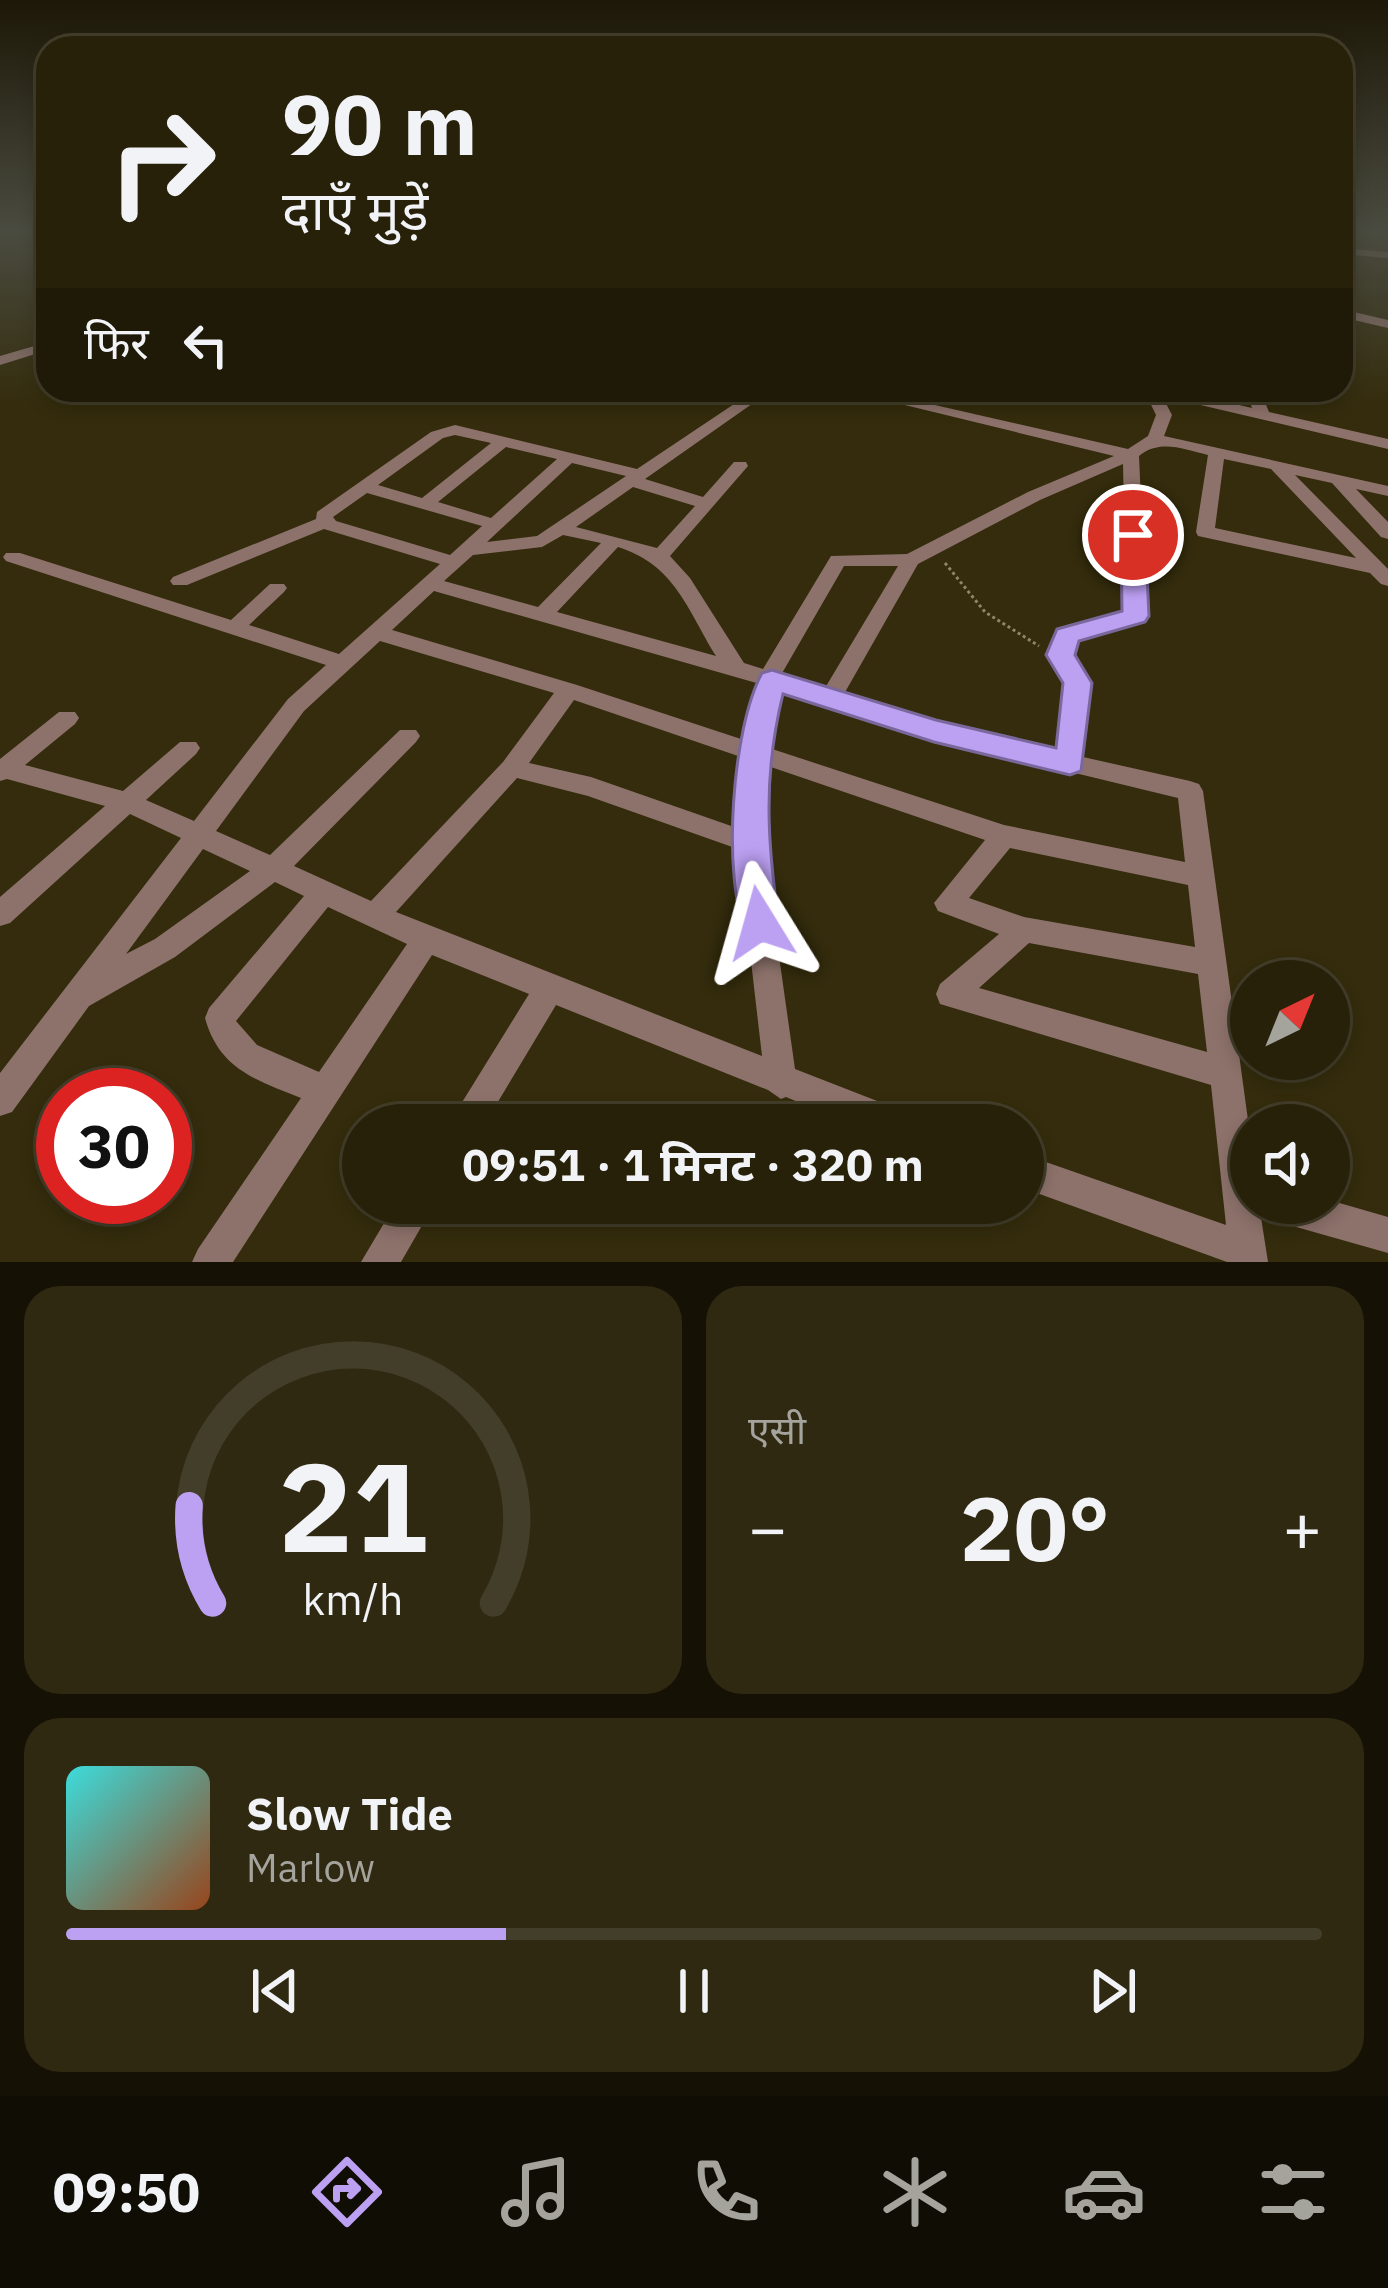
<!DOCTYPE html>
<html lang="hi">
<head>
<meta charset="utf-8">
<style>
  :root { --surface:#272109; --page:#2f2912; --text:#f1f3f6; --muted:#a4a39c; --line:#433e2a; --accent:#bca0f2 }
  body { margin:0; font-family:"IBM Plex Sans","Noto Sans Devanagari",sans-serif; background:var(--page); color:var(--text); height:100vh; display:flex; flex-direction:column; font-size:45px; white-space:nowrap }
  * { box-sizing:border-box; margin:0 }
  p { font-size:39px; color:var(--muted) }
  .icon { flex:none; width:66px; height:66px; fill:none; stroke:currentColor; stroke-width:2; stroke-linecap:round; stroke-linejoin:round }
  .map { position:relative; height:1262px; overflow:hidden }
  .side { display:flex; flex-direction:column; gap:24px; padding:24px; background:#151205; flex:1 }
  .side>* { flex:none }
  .banner { position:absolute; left:36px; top:36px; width:1317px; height:366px; border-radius:36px; box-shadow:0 6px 18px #0003,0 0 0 3px var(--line); background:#272109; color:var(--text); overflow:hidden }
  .needle { width:78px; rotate:43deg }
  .fabs { position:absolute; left:1230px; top:960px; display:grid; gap:24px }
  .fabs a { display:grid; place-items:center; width:120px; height:120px; border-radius:50%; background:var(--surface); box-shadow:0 6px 18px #0003,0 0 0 3px var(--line); font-size:60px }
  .speed { position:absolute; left:36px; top:1068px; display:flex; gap:24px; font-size:60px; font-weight:700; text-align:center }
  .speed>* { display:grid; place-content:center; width:156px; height:156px; border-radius:50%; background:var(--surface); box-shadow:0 6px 18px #0003,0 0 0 3px var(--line); line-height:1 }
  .speed .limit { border:18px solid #d22; background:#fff; color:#111 }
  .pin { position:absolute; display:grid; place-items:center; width:102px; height:102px; color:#fff; margin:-51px; border:6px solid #fff; border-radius:50%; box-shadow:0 3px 12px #0007 }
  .me { position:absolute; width:132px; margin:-66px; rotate:352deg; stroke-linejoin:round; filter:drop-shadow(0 0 9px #0008) }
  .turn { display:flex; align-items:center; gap:42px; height:252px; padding:0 48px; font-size:54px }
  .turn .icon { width:156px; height:156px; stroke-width:2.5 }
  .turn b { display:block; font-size:84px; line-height:102px }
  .then { display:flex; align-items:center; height:114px; padding:0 48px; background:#0003; gap:24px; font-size:45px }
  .big { font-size:90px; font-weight:700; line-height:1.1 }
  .side .card { flex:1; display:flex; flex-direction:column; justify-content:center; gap:18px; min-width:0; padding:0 42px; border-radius:36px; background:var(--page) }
  .side .dial { align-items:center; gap:0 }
  .dial svg { height:312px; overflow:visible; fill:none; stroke:var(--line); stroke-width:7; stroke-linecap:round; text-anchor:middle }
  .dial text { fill:var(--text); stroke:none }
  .song { display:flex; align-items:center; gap:36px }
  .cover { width:144px; height:144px; border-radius:18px; background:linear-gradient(135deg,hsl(180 70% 55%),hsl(20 70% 35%)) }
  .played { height:12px; border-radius:6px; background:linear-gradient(90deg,var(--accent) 35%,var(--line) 35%) }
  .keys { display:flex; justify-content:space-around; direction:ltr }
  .heat { display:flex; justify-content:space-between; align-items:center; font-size:66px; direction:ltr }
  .side .tiles { flex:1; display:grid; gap:24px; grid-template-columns:1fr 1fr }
  .card:last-child { grid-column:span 2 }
  .trip { position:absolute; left:342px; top:1104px; width:702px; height:120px; border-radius:60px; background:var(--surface); box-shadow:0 6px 18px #0003,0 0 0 3px var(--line); font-weight:700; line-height:120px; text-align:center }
  .tabs { display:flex; height:192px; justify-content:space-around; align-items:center; background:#100d04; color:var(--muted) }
  .tabs .icon { width:84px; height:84px }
  .tabs .active { color:var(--accent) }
  .tabs b { font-size:54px; color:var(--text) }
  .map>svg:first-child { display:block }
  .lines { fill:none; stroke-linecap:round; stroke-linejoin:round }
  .path { stroke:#8e8667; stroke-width:3; stroke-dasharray:3 3; stroke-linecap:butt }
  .minor { fill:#8d726b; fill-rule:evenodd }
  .route { fill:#bca0f2; stroke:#7a689d; stroke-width:3 }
</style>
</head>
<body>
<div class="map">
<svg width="1388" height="1262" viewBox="0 0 1388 1262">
  <rect width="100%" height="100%" fill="#342c0c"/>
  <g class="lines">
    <path class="path" d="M 945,563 L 985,612 L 1039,646"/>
    <g class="minor">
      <path d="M 1341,248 L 1388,252 L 1388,258 L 1341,254 Z"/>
      <path d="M 1341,309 L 1388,320 L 1388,328 L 1341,317 Z"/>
      <path d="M 48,342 L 48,350 L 0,365 L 0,356 Z"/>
      <path d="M 755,390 L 772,390 L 645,479 L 703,497 L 734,462 L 746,462 L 748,466 L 670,556 L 690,578 L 744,663 L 763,669 L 831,556 L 907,554 L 1028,492 L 1114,456 L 843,390 L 869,390 L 1128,449 L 1148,436 L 1156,415 L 1144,390 L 1174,390 L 1252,408 L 1246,390 L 1260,390 L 1269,412 L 1388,439 L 1388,449 L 1162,396 L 1172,415 L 1164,436 L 1388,486 L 1388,496 L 1356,489 L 1388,522 L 1388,539 L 1381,537 L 1332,483 L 1295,475 L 1388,569 L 1388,586 L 1381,584 L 1370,573 L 1198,536 L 1196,532 L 1208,455 C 1183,449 1160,439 1139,456 L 1146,616 L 1143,621 L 1075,639 L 1071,655 L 1088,683 L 1083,757 L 1190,781 L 1199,784 L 1203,791 L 1251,1142 L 1251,1203 L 1329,1203 L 1329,1200 L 1388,1217 L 1388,1253 L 1275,1221 L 1262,1216 L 1260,1211 L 1268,1262 L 1227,1262 L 1023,1188 L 1023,1154 L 1226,1225 L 1211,1085 L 940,1004 L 936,994 L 940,984 L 999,934 L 938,911 L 934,903 L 985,840 L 765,765 L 763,843 L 795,1069 L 908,1113 L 913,1125 L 854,1125 L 786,1097 L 781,1099 L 768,1090 L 556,1005 L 484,1125 L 448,1125 L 529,994 L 432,955 L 233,1262 L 192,1262 L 198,1249 L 301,1098 C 256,1080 219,1069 205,1018 L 209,1008 L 304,896 L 275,882 L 175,957 L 89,1006 L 12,1112 L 0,1116 L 0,1073 L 181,838 L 130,814 L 10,923 L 0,926 L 0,897 L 105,806 L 7,779 L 0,781 L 0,759 L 59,712 L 75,712 L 79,718 L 75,724 L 25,765 L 123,791 L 180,742 L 196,742 L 200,748 L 196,754 L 146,800 L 194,821 L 288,699 L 326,665 L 6,561 L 3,557 L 6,553 L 20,553 L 231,620 L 270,584 L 284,584 L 287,588 L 284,592 L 249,625 L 339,654 L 440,564 L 324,529 L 187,585 L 173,585 L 170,581 L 173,577 L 316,519 L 317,512 L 431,432 L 455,425 L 637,469 ZM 455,435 L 491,443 L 422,498 L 378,485 L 443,438 ZM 506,447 L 557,459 L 491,518 L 438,502 ZM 1224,459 L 1271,469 L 1356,558 L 1215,528 ZM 572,463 L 626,476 L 537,536 L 487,542 ZM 1123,464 L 1126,612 L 1059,630 L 1049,655 L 1066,683 L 1059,751 L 936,723 L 844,694 L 918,564 L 1040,500 ZM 633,487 L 695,506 L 657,548 L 576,527 ZM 367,493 L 482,526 L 450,555 L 336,521 L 333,517 ZM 563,535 L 601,543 L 538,607 L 444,581 L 473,555 L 542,547 ZM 618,547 C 675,565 687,609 716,656 L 557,612 ZM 844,566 L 898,566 L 825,688 L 781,675 ZM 434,591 L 760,684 L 744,740 L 577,685 L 392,630 ZM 380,641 L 554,693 L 503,762 L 371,901 L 294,866 L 416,742 L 420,736 L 416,730 L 400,730 L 270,855 L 216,831 L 304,711 ZM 781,691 L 935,739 L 1178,798 L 1185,862 L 1004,825 L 766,747 ZM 574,700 L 741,757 L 737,828 L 591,777 L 529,763 ZM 517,778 L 588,796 L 738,849 L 762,1056 L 396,912 ZM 1010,848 L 1188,885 L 1195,947 L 1024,917 L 969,898 ZM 203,849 L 250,871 L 155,939 L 126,954 ZM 328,907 L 407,944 L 319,1072 L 257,1045 L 236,1021 ZM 1029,943 L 1198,974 L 1207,1052 L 979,988 Z"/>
      <path d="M 396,1203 L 435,1203 L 401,1262 L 361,1262 Z"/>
    </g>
  </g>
  <linearGradient id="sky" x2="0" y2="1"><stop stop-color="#1d1807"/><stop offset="0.57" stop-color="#4a4b40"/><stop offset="1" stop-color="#4a4b40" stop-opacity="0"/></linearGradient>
  <rect width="1388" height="406" fill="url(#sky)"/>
  <path class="route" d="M 1133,528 L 1145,535 L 1149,616 L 1145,622 L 1079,641 L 1075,655 L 1092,683 L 1081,771 L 1070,775 L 934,742 L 783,694 C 763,775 767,841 779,923 L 774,934 L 760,939 L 747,934 C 721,879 732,727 762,673 L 772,670 L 936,720 L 1056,748 L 1063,683 L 1046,655 L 1057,629 L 1122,611 L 1121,535 Z"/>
</svg>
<div class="fabs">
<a><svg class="needle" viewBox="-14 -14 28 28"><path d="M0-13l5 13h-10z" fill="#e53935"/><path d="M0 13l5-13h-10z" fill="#a4a39c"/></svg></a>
<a><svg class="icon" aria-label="sound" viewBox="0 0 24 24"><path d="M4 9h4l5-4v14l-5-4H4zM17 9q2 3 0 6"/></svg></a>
</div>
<div class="speed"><div class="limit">30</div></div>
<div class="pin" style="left:1133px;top:535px;background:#d93025"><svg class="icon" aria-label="arrive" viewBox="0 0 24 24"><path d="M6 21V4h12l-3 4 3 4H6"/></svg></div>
<svg class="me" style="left:760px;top:923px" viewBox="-20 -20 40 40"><path d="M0-17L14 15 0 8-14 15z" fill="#bca0f2" stroke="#fff" stroke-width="4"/></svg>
<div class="trip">09:51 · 1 मिनट · 320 m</div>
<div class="banner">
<div class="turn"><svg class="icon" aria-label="right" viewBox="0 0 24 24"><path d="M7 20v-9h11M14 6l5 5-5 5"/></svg><div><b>90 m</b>दाएँ मुड़ें</div></div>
<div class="then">फिर<svg class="icon" aria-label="left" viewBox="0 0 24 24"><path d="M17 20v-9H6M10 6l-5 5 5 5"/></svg></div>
</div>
</div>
<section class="side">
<div class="tiles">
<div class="card dial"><svg viewBox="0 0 100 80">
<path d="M14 69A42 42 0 1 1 86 69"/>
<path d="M14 69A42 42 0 0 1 8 44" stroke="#bca0f2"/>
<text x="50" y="56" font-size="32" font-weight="700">21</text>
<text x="50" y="72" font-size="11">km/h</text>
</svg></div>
<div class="card"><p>एसी</p>
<div class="heat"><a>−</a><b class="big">20°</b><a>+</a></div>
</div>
<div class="card">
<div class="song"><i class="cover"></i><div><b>Slow Tide</b><p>Marlow</p></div></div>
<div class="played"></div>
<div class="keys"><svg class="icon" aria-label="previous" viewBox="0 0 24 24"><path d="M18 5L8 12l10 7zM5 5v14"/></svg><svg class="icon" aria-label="pause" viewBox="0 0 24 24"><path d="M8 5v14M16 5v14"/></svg><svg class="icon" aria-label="next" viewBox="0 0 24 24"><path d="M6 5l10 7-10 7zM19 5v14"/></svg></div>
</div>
</div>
</section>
<nav class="tabs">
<b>09:50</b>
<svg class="icon active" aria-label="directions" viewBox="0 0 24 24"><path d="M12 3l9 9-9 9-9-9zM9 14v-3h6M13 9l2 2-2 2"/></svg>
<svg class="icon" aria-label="music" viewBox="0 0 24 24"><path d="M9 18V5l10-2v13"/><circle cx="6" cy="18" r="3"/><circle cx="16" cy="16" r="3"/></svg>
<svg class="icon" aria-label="phone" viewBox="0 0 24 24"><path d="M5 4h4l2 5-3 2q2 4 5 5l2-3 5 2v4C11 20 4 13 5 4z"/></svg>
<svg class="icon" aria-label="climate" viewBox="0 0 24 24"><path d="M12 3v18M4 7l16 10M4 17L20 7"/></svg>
<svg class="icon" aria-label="car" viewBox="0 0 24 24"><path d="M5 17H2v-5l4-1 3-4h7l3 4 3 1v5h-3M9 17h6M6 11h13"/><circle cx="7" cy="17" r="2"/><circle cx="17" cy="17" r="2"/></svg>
<svg class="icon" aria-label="filters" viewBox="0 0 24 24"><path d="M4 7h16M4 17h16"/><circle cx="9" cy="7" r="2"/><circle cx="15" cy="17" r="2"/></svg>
</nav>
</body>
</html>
